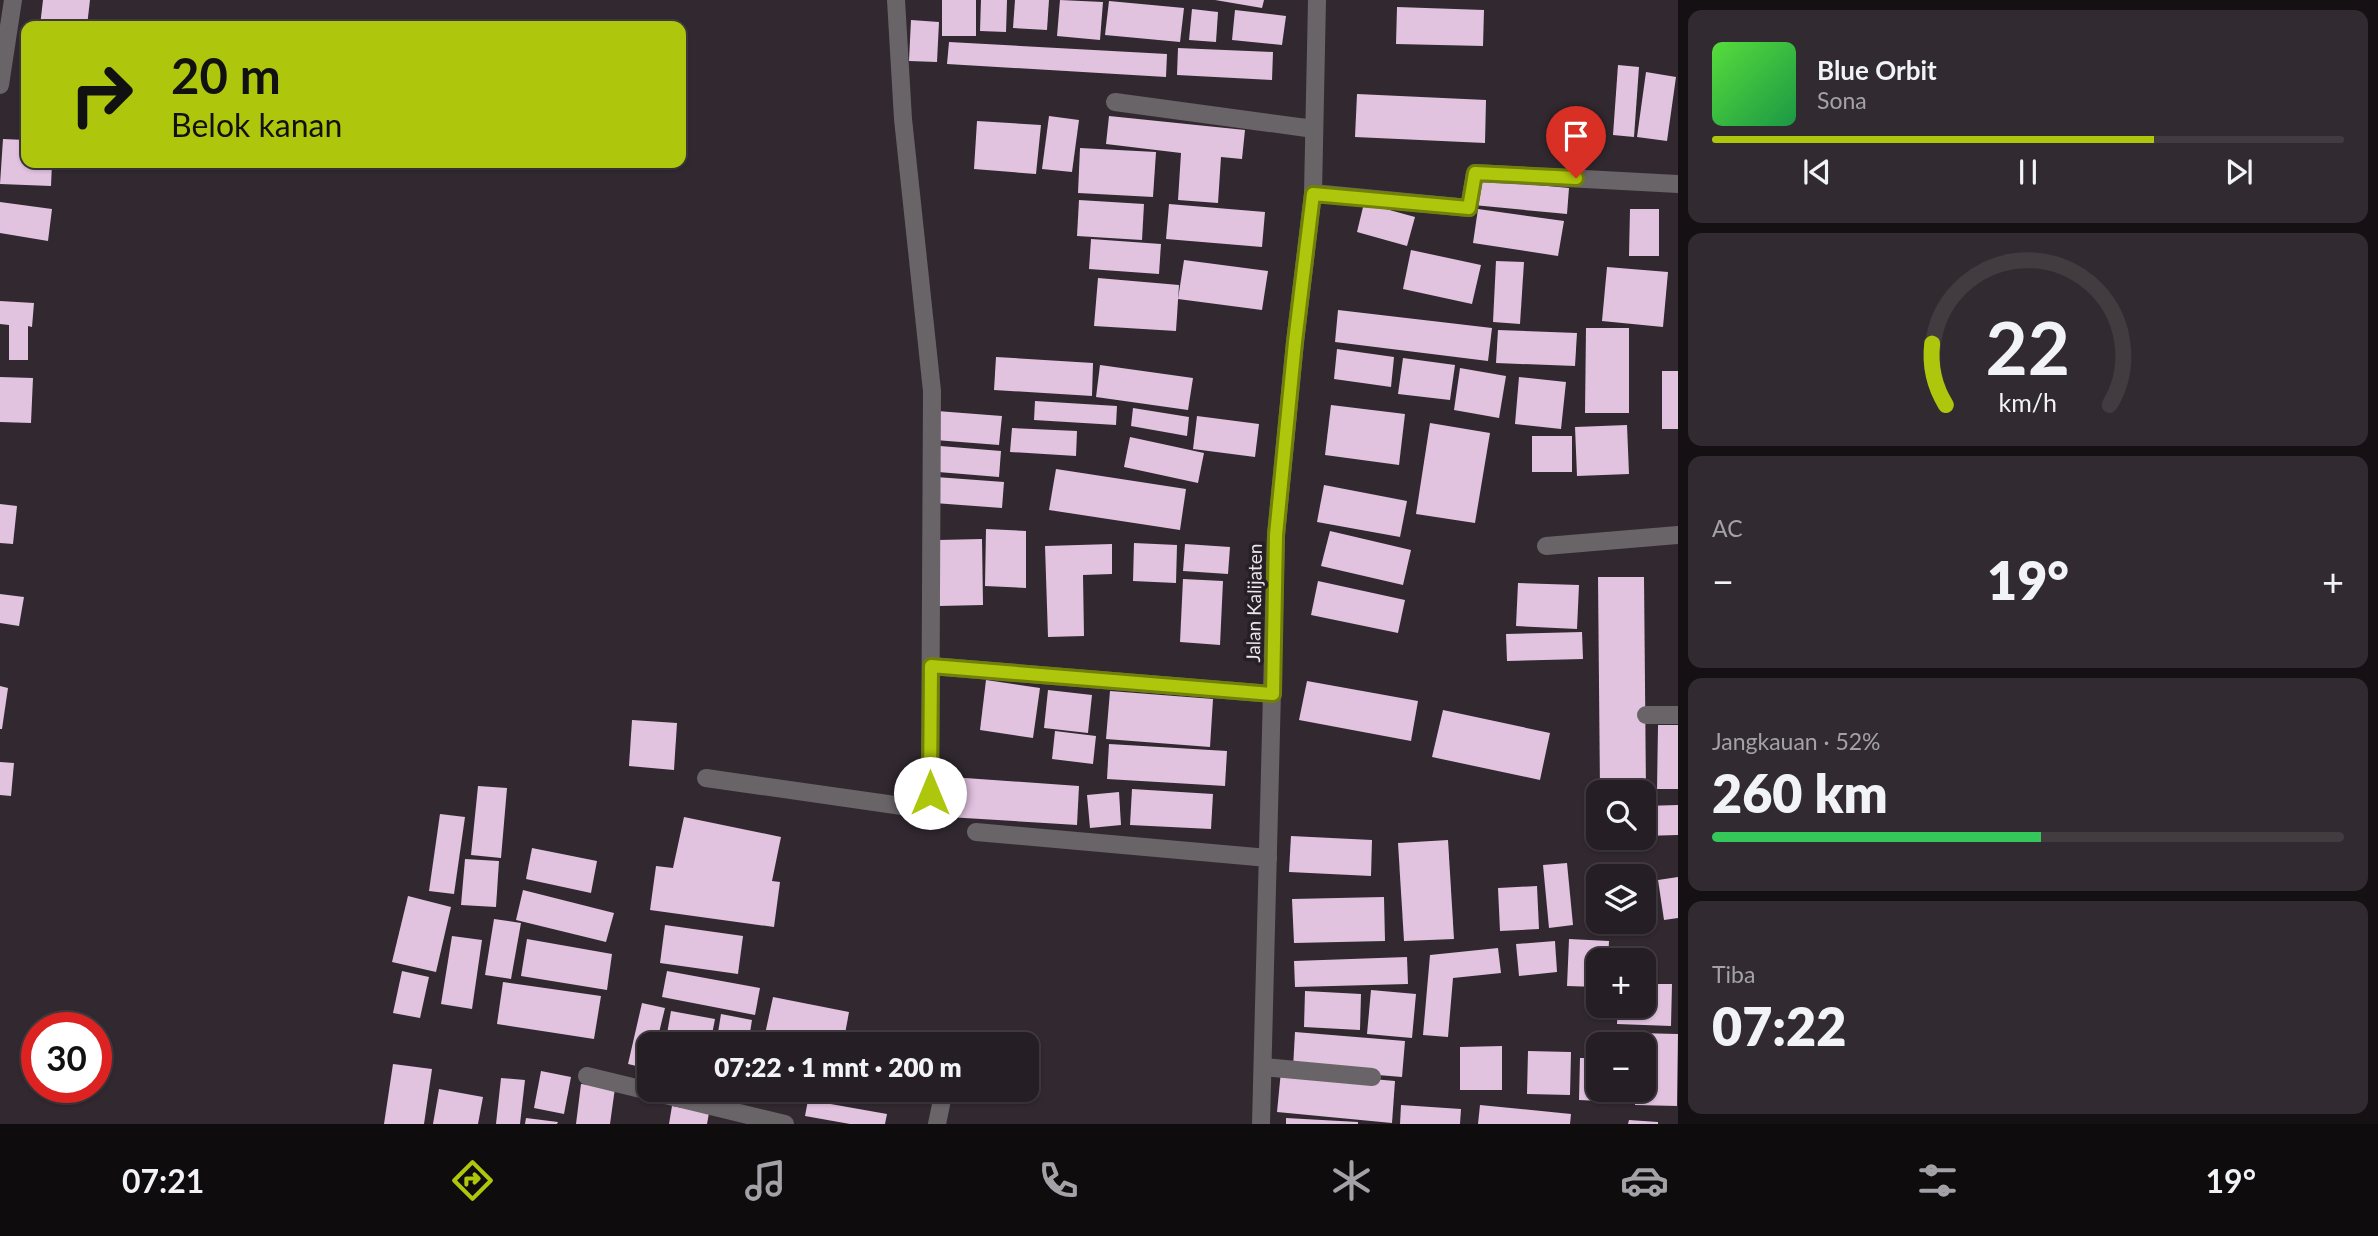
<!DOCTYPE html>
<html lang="id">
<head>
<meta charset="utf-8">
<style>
  :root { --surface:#251e24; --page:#312b31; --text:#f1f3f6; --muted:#a3a2a6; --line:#423c41; --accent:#aec60b }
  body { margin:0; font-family:Lato,sans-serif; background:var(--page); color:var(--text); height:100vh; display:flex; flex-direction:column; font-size:26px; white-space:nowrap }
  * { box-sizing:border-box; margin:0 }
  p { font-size:23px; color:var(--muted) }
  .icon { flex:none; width:38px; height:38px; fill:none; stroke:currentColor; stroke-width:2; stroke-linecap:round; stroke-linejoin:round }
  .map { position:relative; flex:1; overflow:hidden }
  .details { display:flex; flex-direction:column; gap:10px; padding:10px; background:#141014; width:700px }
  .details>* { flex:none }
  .banner { position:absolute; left:21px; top:21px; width:665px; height:147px; border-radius:14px; box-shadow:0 2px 5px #0004,0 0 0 2px var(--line); background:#aec60b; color:#111; overflow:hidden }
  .tools { position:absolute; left:1586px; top:780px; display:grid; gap:14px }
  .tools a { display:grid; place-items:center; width:70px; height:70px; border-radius:14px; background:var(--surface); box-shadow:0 2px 5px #0004,0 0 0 2px var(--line); font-size:35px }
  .speed { position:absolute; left:21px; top:1012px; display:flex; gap:14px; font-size:35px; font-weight:700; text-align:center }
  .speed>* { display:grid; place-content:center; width:91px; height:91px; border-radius:50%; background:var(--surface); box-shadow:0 2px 5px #0004,0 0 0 2px var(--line); line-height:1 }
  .speed .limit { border:10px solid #d22; background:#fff; color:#111 }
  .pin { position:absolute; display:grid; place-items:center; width:60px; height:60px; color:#fff; margin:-72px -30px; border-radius:50% 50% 50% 0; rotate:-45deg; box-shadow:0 0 7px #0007 }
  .pin .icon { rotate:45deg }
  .me { position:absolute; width:77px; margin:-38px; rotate:0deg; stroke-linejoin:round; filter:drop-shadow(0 0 5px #0008) }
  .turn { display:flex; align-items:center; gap:24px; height:147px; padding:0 35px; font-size:32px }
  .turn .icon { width:91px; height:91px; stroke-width:2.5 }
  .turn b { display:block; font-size:49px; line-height:60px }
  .big { font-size:52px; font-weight:800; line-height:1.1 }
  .details .widget { flex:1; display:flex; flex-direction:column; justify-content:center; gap:10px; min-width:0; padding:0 24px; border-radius:14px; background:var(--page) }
  .details .dial { align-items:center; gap:0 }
  .dial svg { height:182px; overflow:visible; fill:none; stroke:var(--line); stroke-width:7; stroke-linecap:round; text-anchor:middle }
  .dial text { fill:var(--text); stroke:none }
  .song { display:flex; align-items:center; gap:21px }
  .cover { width:84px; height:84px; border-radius:10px; background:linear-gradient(135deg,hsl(110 70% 55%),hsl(140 70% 35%)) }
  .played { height:7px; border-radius:4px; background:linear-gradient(90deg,var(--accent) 70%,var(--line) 70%) }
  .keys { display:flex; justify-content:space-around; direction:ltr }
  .heat { display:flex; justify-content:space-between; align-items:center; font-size:38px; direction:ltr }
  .charge { height:10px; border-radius:5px; background:linear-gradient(90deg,#34c759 52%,var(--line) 0) }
  .trip { position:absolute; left:637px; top:1032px; width:402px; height:70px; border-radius:14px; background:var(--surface); box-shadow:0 2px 5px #0004,0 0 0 2px var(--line); font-weight:800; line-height:70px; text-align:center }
  .tab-bar { display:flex; height:112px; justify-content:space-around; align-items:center; background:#0f0c0e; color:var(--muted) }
  .tab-bar .icon { width:49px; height:49px }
  .tab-bar .current { color:var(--accent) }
  .tab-bar b { font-size:32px; color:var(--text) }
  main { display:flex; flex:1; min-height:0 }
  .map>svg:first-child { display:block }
  .building { fill:#e1c2df }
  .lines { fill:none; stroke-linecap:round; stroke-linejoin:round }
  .minor { stroke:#696468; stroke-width:18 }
  .route-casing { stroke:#718107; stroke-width:18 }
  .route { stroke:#aec60b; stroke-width:12 }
  .labels { text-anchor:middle; stroke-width:7; stroke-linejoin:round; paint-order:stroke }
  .street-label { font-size:19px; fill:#ece6eb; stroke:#271f26 }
</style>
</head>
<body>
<main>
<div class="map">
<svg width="1678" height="1124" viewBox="0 0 1678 1124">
  <rect width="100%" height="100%" fill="#312830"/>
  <g class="building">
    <path d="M 43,0 L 90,0 L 87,26 L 40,26 Z"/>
    <rect x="942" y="0" width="34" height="36"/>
    <path d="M 981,0 L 1007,0 L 1006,32 L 980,31 Z"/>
    <path d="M 1015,0 L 1049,0 L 1047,30 L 1013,28 Z"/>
    <path d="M 1060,0 L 1103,2 L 1100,40 L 1057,36 Z"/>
    <path d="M 1215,0 L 1264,0 L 1262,8 Z"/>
    <path d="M 1109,1 L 1184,8 L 1180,42 L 1105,35 Z"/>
    <path d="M 1397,7 L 1484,10 L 1483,46 L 1396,44 Z"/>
    <path d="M 1192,9 L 1218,12 L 1216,42 L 1189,40 Z"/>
    <path d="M 1235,10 L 1286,16 L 1282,45 L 1232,40 Z"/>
    <path d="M 911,20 L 939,22 L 937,62 L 909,61 Z"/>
    <path d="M 949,42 L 1167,54 L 1166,77 L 947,64 Z"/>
    <path d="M 1178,48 L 1273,52 L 1272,80 L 1177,75 Z"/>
    <path d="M 1618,65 L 1639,67 L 1634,137 L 1613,135 Z"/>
    <path d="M 1646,72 L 1676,77 L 1667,141 L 1637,137 Z"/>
    <path d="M 1357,94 L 1486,100 L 1485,143 L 1355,137 Z"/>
    <path d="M 1049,116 L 1079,120 L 1072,172 L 1042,169 Z"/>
    <path d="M 1109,116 L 1245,130 L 1242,159 L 1221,157 L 1218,203 L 1178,200 L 1181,153 L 1106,144 Z"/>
    <path d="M 977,121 L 1041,125 L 1036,174 L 974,169 Z"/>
    <path d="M 3,139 L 26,140 L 26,163 L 52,163 L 51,186 L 0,184 Z"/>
    <path d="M 1080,148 L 1156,152 L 1153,197 L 1078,193 Z"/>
    <path d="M 1475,179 L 1569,188 L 1567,214 L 1473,205 Z"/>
    <path d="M 1079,200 L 1144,204 L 1142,240 L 1077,236 Z"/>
    <path d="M 0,202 L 52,209 L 48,241 L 0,233 Z"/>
    <path d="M 1364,203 L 1415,217 L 1407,246 L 1357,232 Z"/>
    <path d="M 1169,204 L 1265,212 L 1262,247 L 1166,239 Z"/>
    <path d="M 1478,209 L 1564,221 L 1558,256 L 1473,243 Z"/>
    <path d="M 1630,209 L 1659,209 L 1659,256 L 1629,256 Z"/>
    <path d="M 1091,239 L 1161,244 L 1159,274 L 1089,269 Z"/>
    <path d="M 1411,250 L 1481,265 L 1472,304 L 1403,289 Z"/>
    <path d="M 1184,260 L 1268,271 L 1262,310 L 1178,299 Z"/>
    <path d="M 1496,261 L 1524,262 L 1520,324 L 1493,322 Z"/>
    <path d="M 1607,267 L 1668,272 L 1663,327 L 1602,321 Z"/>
    <path d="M 1098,278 L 1179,285 L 1176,331 L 1094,326 Z"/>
    <path d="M 0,301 L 34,303 L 32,327 L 28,326 L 28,360 L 9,360 L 9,325 L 0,324 Z"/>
    <path d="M 1338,310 L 1492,328 L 1488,361 L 1335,342 Z"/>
    <path d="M 1586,328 L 1629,328 L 1629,413 L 1585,413 Z"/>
    <path d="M 1498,330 L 1577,333 L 1575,366 L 1496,363 Z"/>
    <path d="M 1337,349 L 1394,357 L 1391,387 L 1334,379 Z"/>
    <path d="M 996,357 L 1093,363 L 1092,396 L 994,390 Z"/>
    <path d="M 1403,358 L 1455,365 L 1450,400 L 1398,394 Z"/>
    <path d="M 1100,365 L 1193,378 L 1188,410 L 1096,397 Z"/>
    <path d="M 1460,368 L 1506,376 L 1499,418 L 1454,410 Z"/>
    <rect x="1662" y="371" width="16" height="58"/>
    <path d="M 0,377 L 33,378 L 31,423 L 0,422 Z"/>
    <path d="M 1519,377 L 1566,382 L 1561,429 L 1515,424 Z"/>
    <path d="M 1035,401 L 1117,406 L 1116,425 L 1034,420 Z"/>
    <path d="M 1331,405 L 1405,414 L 1399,465 L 1325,455 Z"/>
    <path d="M 1133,408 L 1189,417 L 1187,436 L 1131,426 Z"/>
    <path d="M 937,411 L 1002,416 L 999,445 L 935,440 Z"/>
    <path d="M 1197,416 L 1259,424 L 1255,457 L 1193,449 Z"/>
    <path d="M 1430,423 L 1490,433 L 1475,523 L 1416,514 Z"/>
    <path d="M 1627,425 L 1629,474 L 1577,476 L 1575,427 Z"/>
    <path d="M 1012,428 L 1077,431 L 1076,456 L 1010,452 Z"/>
    <rect x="1532" y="436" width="40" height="36"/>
    <path d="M 1130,437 L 1204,453 L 1198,483 L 1124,467 Z"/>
    <path d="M 940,446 L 1001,451 L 999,477 L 938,472 Z"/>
    <path d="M 1056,469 L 1186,489 L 1180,530 L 1049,510 Z"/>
    <path d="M 936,477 L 1004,482 L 1002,508 L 934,503 Z"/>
    <path d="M 1324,485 L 1407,501 L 1400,537 L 1317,522 Z"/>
    <path d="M 0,504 L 17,506 L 13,544 L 0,543 Z"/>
    <path d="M 986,529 L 1026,531 L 1026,588 L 985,586 Z"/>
    <path d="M 1330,531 L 1411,550 L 1403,585 L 1321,566 Z"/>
    <path d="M 982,539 L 983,605 L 939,606 L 938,540 Z"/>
    <path d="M 1134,543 L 1177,545 L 1176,583 L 1133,581 Z"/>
    <path d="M 1112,544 L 1112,574 L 1083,575 L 1084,636 L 1048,637 L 1045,546 Z"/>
    <path d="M 1185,544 L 1230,547 L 1228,574 L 1183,571 Z"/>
    <path d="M 1598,577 L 1644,577 L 1646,792 L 1600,792 Z"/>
    <path d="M 1183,579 L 1223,581 L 1220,645 L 1180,642 Z"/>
    <path d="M 1318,581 L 1405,600 L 1398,633 L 1311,615 Z"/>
    <path d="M 1518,583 L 1579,585 L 1577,629 L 1516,626 Z"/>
    <path d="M 0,594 L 24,597 L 19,626 L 0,623 Z"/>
    <path d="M 1582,632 L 1583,659 L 1507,661 L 1506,634 Z"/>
    <path d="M 986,680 L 1040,688 L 1033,738 L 980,730 Z"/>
    <path d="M 1307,681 L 1418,701 L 1411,741 L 1299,720 Z"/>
    <path d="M 0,686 L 8,688 L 2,729 L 0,729 Z"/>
    <path d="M 1048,690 L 1092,695 L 1088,733 L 1044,728 Z"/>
    <path d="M 1110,691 L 1213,699 L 1210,747 L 1106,739 Z"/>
    <path d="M 1443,710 L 1550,733 L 1540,780 L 1432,757 Z"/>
    <path d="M 632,720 L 677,723 L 674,770 L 629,766 Z"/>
    <path d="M 1658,725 L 1678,725 L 1678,789 L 1657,789 Z"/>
    <path d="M 1055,731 L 1096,736 L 1093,764 L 1052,759 Z"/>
    <path d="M 1109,744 L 1227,751 L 1225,786 L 1107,779 Z"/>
    <path d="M 0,762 L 14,763 L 11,796 L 0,795 Z"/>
    <path d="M 951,777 L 1079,786 L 1077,825 L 948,817 Z"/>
    <path d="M 478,786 L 507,788 L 501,858 L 471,855 Z"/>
    <path d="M 1132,789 L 1213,794 L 1211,829 L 1130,825 Z"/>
    <path d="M 1119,792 L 1121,825 L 1090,828 L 1087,795 Z"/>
    <path d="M 1678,805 L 1678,835 L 1643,836 L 1643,806 Z"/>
    <path d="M 440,814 L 465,817 L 454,894 L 429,891 Z"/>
    <path d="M 684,817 L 781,837 L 772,881 L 780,882 L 774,927 L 650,910 L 656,866 L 673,868 Z"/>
    <path d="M 1291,836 L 1372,840 L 1371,876 L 1289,872 Z"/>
    <path d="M 1448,840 L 1454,939 L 1404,941 L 1398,843 Z"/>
    <path d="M 532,848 L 597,861 L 591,893 L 526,879 Z"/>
    <path d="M 465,859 L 499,861 L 496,907 L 461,905 Z"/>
    <path d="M 1567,863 L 1573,925 L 1549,928 L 1543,865 Z"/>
    <path d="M 1678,877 L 1678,918 L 1664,920 L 1658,880 Z"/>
    <path d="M 1537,886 L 1539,929 L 1500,931 L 1498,888 Z"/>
    <path d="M 523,890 L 614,913 L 606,942 L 516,920 Z"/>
    <path d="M 408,896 L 451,907 L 436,972 L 392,962 Z"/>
    <path d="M 1384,897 L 1385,941 L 1294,943 L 1292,899 Z"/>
    <path d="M 494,919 L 521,923 L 511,979 L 485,975 Z"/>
    <path d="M 665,925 L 743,936 L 738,974 L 660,963 Z"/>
    <path d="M 452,936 L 482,940 L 472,1009 L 441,1004 Z"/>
    <path d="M 527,939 L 612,954 L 607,990 L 521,976 Z"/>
    <path d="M 1569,939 L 1609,941 L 1608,961 L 1598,961 L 1598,987 L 1567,986 Z"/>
    <path d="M 1555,941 L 1557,972 L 1519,976 L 1516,944 Z"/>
    <path d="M 1498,948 L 1501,973 L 1453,978 L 1448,1037 L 1423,1035 L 1430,955 Z"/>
    <path d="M 1407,957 L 1408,984 L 1295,987 L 1294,961 Z"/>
    <path d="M 402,971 L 429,977 L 420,1018 L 393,1013 Z"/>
    <path d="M 667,971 L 760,988 L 755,1015 L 662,997 Z"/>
    <path d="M 503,982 L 601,996 L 594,1039 L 497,1024 Z"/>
    <path d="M 1643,984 L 1672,984 L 1671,1026 L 1617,1024 L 1618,1006 L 1643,1006 Z"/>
    <path d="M 1371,990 L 1416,994 L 1412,1038 L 1367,1034 Z"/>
    <path d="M 1305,991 L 1361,994 L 1360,1030 L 1304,1027 Z"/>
    <path d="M 773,997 L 849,1012 L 843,1045 L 795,1045 L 764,1039 Z"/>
    <path d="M 642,1003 L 665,1008 L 656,1045 L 649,1045 L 649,1069 L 628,1064 Z"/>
    <path d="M 671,1011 L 715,1019 L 710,1045 L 665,1045 Z"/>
    <path d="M 721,1014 L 752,1020 L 748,1045 L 716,1045 Z"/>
    <path d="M 1295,1032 L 1405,1041 L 1402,1077 L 1293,1068 Z"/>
    <path d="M 1637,1033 L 1678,1034 L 1677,1106 L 1635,1105 L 1635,1090 L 1643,1090 L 1643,1045 L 1637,1045 Z"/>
    <path d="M 1502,1046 L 1502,1090 L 1460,1090 L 1460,1047 Z"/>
    <path d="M 1528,1051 L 1571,1052 L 1570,1095 L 1527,1094 Z"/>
    <path d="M 1580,1058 L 1598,1058 L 1598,1090 L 1621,1090 L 1621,1102 L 1579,1100 Z"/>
    <path d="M 393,1064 L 432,1069 L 424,1124 L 384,1124 Z"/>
    <path d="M 541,1071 L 571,1077 L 564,1114 L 534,1108 Z"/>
    <path d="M 1281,1071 L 1395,1081 L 1392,1123 L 1277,1112 Z"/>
    <path d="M 501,1078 L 525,1080 L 520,1124 L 496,1124 Z"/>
    <path d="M 581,1084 L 615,1088 L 610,1124 L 576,1124 Z"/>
    <path d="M 439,1089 L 483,1097 L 478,1124 L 433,1124 Z"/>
    <path d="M 790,1090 L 860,1090 L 858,1103 Z"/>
    <path d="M 808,1100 L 887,1114 L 885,1124 L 850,1124 L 805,1116 Z"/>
    <path d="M 1401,1105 L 1461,1109 L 1460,1124 L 1400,1124 Z"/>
    <path d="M 1480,1105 L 1571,1114 L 1570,1124 L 1478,1124 Z"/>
    <path d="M 672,1106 L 709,1113 L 707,1124 L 669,1124 Z"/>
    <path d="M 526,1118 L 558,1122 L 557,1124 L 525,1124 Z"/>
    <path d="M 1286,1118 L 1358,1122 L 1358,1124 L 1286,1124 Z"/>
    <path d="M 1629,1120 L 1658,1122 L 1658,1124 L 1628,1124 Z"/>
  </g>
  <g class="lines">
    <g class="minor">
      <path d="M 0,85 L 13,0"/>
      <path d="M 1115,102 L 1314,129"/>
      <path d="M 1313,193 L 1469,208 L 1475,173 L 1678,184"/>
      <path d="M 1546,546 L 1678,535"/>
      <path d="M 931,666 L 1273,694"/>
      <path d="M 1646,715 L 1678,715"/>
      <path d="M 706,778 L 909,807 C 920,806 925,803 930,793 L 932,391 L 903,119 L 896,0"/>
      <path d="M 976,832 L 1268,858"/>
      <path d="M 1263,1067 L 1372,1077"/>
      <path d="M 587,1076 L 785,1124"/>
      <path d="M 937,1124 L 944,1090"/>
      <path d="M 1261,1124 L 1276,535 L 1295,342 L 1313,193 L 1317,0"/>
    </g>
  </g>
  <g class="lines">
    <defs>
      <path id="route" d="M 930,793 L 931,666 L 1273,694 L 1276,535 L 1295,342 L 1313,194 L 1469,208 L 1475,173 L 1576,178"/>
    </defs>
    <use href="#route" class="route-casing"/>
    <use href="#route" class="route"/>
  </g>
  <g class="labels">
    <g class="street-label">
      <text transform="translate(1254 603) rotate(-89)" y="7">Jalan Kalijaten</text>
    </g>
  </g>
</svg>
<div class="tools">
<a><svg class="icon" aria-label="search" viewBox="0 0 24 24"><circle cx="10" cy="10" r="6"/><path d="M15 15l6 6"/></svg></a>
<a><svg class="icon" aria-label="layers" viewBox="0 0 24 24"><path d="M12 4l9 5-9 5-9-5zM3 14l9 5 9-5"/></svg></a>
<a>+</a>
<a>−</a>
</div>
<div class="speed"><div class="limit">30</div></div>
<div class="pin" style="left:1576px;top:178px;background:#d93025"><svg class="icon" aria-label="arrive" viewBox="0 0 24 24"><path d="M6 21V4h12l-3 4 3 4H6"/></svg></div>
<svg class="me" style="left:930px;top:793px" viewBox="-20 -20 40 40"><circle r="19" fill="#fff"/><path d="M0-13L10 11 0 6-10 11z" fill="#aec60b"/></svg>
<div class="trip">07:22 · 1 mnt · 200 m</div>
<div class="banner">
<div class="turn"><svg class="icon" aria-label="right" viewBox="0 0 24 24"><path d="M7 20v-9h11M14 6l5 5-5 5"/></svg><div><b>20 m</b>Belok kanan</div></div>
</div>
</div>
<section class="details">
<div class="widget">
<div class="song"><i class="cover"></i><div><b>Blue Orbit</b><p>Sona</p></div></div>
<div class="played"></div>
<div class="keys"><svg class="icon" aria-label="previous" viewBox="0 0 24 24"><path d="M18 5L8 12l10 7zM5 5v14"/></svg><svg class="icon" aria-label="pause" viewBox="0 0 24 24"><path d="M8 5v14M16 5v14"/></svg><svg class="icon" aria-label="next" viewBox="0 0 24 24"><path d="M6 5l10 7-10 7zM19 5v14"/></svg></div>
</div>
<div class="widget dial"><svg viewBox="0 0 100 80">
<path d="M14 69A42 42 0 1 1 86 69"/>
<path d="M14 69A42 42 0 0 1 8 42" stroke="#aec60b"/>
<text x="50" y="56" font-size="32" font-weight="700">22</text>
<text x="50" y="72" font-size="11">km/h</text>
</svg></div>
<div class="widget"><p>AC</p>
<div class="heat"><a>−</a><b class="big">19°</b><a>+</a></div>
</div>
<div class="widget"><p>Jangkauan · 52%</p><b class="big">260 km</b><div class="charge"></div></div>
<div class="widget"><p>Tiba</p><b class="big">07:22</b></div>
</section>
</main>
<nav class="tab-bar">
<b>07:21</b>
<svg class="icon current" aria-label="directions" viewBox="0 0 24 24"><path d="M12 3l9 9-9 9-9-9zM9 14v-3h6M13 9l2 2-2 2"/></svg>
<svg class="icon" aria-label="music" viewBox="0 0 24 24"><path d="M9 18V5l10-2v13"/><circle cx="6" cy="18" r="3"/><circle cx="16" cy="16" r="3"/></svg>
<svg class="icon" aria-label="phone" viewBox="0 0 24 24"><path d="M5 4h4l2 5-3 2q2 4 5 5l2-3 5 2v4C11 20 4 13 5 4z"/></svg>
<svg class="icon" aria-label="climate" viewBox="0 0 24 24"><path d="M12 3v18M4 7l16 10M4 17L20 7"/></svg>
<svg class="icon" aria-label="car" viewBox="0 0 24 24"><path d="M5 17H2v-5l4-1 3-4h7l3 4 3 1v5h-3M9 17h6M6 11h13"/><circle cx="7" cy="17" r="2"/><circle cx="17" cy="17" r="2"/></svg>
<svg class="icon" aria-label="filters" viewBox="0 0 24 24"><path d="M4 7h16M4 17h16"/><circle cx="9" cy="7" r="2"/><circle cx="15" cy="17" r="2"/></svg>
<b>19°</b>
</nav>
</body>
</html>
